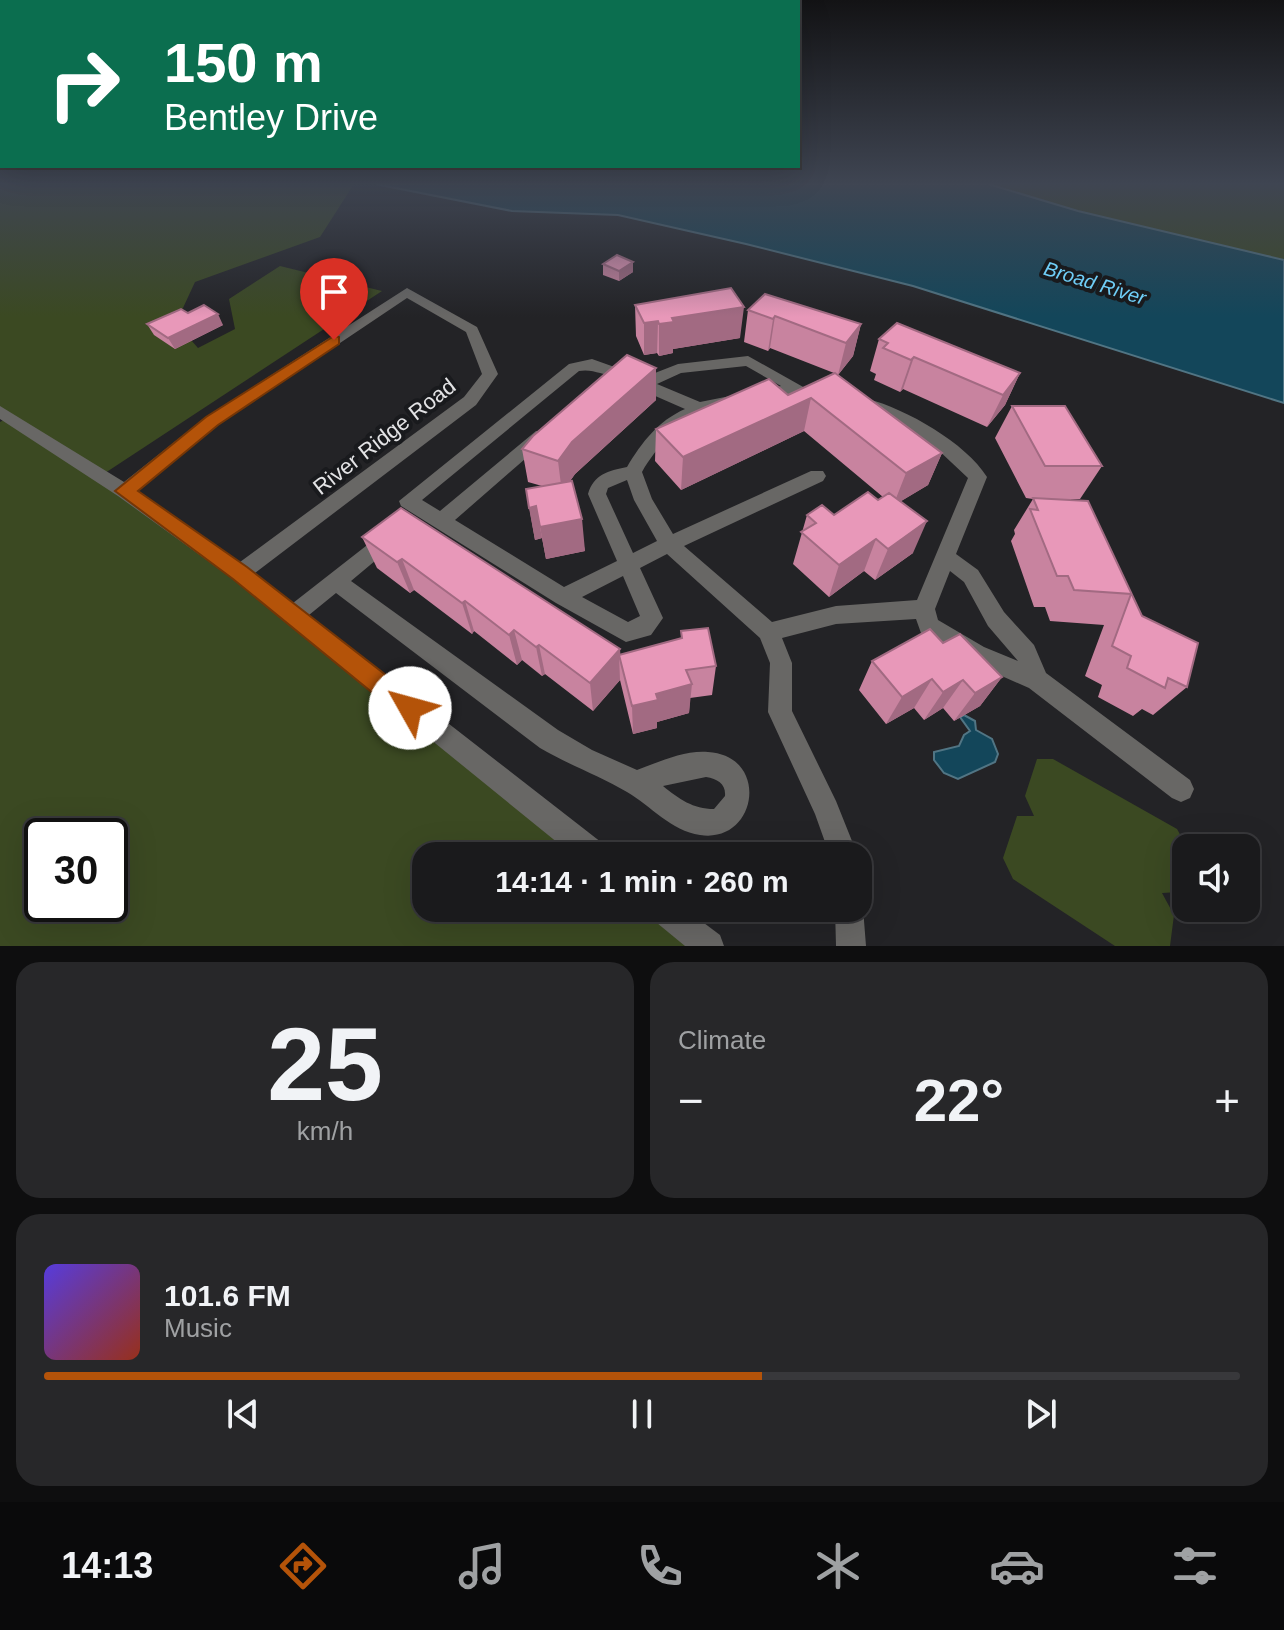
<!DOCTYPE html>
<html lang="en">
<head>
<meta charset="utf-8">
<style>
  :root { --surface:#1a1a1c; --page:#272729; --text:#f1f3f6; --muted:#9fa1a3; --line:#38383b; --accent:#b45309 }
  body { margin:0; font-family:Helvetica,sans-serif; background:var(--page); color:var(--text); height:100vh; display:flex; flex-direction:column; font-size:30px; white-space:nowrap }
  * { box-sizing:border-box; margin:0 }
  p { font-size:26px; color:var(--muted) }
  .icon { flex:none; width:44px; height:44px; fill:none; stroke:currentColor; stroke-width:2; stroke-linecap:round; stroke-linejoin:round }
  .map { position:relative; height:946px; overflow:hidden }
  .drawer { display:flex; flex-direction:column; gap:16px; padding:16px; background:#0e0e0f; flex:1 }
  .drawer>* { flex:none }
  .guide { position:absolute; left:0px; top:0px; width:800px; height:168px; box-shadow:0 8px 32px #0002,0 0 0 2px var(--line); background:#0b6e4f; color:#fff; overflow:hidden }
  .controls { position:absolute; left:1172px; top:834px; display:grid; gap:16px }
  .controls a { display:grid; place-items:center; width:88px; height:88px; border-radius:16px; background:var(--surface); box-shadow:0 8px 32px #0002,0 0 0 2px var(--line); font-size:40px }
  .speed { position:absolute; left:24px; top:818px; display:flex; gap:16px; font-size:40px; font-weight:700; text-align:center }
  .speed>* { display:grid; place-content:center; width:104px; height:104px; border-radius:50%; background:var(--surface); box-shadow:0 8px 32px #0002,0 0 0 2px var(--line); line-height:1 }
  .speed .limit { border:4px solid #111; border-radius:12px; background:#fff; color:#111 }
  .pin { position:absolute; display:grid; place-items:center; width:68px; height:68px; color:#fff; margin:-82px -34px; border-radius:50% 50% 50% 0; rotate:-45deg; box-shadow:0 0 8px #0007 }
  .pin .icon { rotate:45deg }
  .me { position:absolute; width:88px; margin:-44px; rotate:308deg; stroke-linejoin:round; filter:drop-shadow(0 0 6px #0008) }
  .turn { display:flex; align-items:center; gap:28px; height:168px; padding:0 32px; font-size:36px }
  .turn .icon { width:104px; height:104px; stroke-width:2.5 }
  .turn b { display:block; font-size:56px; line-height:68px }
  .big { font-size:60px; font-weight:700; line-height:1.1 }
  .drawer .card { flex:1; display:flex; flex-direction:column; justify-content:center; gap:12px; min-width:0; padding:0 28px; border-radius:24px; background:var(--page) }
  .drawer .dial { align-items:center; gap:0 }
  .dial b { font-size:104px; line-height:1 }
  .song { display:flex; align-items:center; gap:24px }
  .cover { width:96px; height:96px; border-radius:12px; background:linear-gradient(135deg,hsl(250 70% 55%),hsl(10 70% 35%)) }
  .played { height:8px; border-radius:4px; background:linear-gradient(90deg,var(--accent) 60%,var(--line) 60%) }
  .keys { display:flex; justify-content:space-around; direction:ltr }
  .heat { display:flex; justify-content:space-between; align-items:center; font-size:44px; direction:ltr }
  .drawer .tiles { flex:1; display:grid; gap:16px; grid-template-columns:1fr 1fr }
  .card:last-child { grid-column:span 2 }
  .trip { position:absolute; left:412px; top:842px; width:460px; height:80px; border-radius:24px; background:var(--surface); box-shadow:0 8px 32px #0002,0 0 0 2px var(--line); font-weight:700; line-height:80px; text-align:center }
  .dock { display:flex; height:128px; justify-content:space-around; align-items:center; background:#0a0a0b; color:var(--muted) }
  .dock .icon { width:56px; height:56px }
  .dock .active { color:var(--accent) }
  .dock b { font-size:36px; color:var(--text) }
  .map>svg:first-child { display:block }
  .green { fill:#3b4922; fill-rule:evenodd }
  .water { fill:#13465a; stroke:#517584; stroke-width:2 }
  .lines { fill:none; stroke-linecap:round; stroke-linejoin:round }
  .minor { fill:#686765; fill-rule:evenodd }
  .wall { fill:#c8839f }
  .shaded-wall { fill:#a26a82 }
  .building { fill:#e898b9; stroke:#a26a82; stroke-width:2 }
  .route { fill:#b45309; stroke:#753606; stroke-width:2 }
  .labels { text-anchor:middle; stroke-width:8; stroke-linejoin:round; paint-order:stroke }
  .far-water-label { font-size:20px; font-style:italic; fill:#6fcdf6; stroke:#191a1d }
  .street-label { font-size:22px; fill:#e3e3e5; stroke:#191a1d }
</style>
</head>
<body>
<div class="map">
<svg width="1284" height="946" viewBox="0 0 1284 946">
  <rect width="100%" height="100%" fill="#232326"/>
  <g class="green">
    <path d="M 0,184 L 354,184 L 320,237 L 195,282 L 176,323 L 198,348 L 235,329 L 229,299 L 280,266 L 382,291 L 102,475 L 596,856 L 426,856 L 426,908 L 661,908 L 709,946 L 0,946 L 0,422 L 9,417 L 0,411 ZM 42,836 L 110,836 L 110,904 L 42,904 Z"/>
    <path d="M 988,184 L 1284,184 L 1284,260 L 1078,211 Z"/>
    <path d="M 1037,759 L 1053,759 L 1177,829 L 1187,847 L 1180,892 L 1162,893 L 1174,915 L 1170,946 L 1115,946 L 1013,879 L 1003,858 L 1017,816 L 1034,816 L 1025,796 Z"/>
  </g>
  <g class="water">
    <path d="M 375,184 L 988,184 L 1078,211 L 1284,260 L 1284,403 L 913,286 L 746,244 L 618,215 L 512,211 Z"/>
    <path d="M 964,715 L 975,721 L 976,730 L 992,739 L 998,754 L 995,762 L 958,779 L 944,773 L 934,760 L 934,752 L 959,746 L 964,735 L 970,731 L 960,717 Z"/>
  </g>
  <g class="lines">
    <g class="minor">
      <path d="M 407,288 L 477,327 L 498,374 L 476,405 L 255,573 L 293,603 L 380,535 L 387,532 L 394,535 L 397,540 L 394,545 L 351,581 L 558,730 L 592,750 L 637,770 C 659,762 684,750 708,752 C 771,756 757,844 700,835 C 671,831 651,806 627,792 C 600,776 569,765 540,748 L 336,593 L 309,615 L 606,846 L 610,856 L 574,856 L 233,579 L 118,496 L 0,419 L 0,406 L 124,482 L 206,417 ZM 407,298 L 466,332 L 482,374 L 464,397 L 240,562 L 138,491 L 218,425 ZM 706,777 C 718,779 726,784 725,796 L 714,809 C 693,809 679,799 663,786 Z"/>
      <path d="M 748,356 L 805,388 L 797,393 C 726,405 682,405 642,472 L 652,499 L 673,534 L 811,471 L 823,471 L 826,476 L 823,481 L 684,546 L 772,622 L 836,606 L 917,600 L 968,478 L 935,447 L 860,404 L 868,399 C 906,409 966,443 987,477 L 956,554 L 978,570 L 1004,612 L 1034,645 L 1046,673 L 1190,780 L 1194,789 L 1190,798 L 1181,802 L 1172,798 L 1029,688 L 968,661 L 921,633 L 916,619 L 836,624 L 782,638 L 792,663 L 792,711 L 836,801 L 858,856 L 830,856 L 815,814 L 768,712 L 770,663 L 760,638 L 667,554 L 640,568 L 663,618 L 651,635 L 626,642 L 556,603 L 401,506 L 399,501 L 569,364 L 592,359 L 620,369 L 623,372 L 620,375 C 606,378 595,368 579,371 L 422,500 L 440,511 L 536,431 L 548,431 L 551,435 L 548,439 L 455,520 L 564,587 L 617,561 L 588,494 C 594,474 608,471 627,467 C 642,442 658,421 685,409 L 637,388 L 635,384 L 637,380 L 678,364 ZM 746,366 L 781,386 L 700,402 L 657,384 L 681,373 ZM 627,480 L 634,500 L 657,541 L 633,553 L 606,494 L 608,488 ZM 950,571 L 964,582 L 988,626 L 1018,661 L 984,647 L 938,620 L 935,609 ZM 623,576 L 640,616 L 628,622 L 582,597 Z"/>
      <path d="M 858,897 L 863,908 L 866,946 L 836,946 L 835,908 L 858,908 Z"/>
      <path d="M 647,908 L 684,908 L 720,935 L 724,946 L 685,946 L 651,918 Z"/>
    </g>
  </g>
  <g class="wall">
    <path d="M 633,262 L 633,272 L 619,281 L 603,275 L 603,264 Z"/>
    <path d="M 635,305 L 740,338 L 673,349 L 673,353 L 659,356 L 657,353 L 644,355 L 636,336 Z"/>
    <path d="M 748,310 L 861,324 L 853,356 L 838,375 L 942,453 L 928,485 L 901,501 L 913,553 L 875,580 L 864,571 L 829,597 L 793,564 L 807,515 L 834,515 L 878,500 L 883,497 L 804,431 L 681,490 L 655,461 L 656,429 L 788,395 L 834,373 L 770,348 L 768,351 L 744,342 Z"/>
    <path d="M 188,313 L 223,325 L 175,349 L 154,335 L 147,324 Z"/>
    <path d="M 879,339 L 1020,373 L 1005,405 L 987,427 L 903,389 L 900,392 L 874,380 L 876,374 L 870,371 Z"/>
    <path d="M 656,368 L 656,400 L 575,474 L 570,481 L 585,551 L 546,559 L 542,538 L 535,540 L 526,489 L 542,486 L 528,482 L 522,449 Z"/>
    <path d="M 1012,406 L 1102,466 L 1080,499 L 1048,499 L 1088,501 L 1142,616 L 1187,687 L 1153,715 L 1142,709 L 1133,716 L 1098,697 L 1102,685 L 1085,676 L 1104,625 L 1050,621 L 1045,607 L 1034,607 L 1011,541 L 1015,534 L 1014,530 L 1033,499 L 1026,498 L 995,438 Z"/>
    <path d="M 362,537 L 620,649 L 620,655 L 681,638 L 681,631 L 716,666 L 712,695 L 690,698 L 689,713 L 657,722 L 657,728 L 633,734 L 620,680 L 593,711 L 545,674 L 542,676 L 522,660 L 517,665 L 474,631 L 472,634 L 414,590 L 410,593 L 377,568 Z"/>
    <path d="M 943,643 L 1002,677 L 980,706 L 954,721 L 943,708 L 924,720 L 914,708 L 886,724 L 859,690 L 872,661 Z"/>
  </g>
  <g class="shaded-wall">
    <path d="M 633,262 L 633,272 L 619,281 L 619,271 Z"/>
    <path d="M 744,307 L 740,338 L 673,349 L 673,353 L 659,356 L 659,324 L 672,318 Z"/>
    <path d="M 218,314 L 223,325 L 175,349 L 168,338 Z"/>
    <path d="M 775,316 L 770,348 L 768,351 L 773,319 Z"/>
    <path d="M 658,321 L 657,353 L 644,355 L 644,323 Z"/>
    <path d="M 861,324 L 853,356 L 838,375 L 846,343 Z"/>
    <path d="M 914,357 L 903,389 L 900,392 L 911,360 Z"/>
    <path d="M 656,368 L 656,400 L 575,474 L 562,493 L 558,461 L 572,442 Z"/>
    <path d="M 1020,373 L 1005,405 L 987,427 L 1003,395 Z"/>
    <path d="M 811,398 L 804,431 L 681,490 L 683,457 Z"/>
    <path d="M 942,453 L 928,485 L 893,506 L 906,473 Z"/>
    <path d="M 536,506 L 542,538 L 535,540 L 529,508 Z"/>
    <path d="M 582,519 L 585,551 L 546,559 L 540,527 Z"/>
    <path d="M 927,521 L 913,553 L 875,580 L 888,549 Z"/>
    <path d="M 876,539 L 864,571 L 829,597 L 839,565 Z"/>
    <path d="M 402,559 L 414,590 L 410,593 L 397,562 Z"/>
    <path d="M 465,601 L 474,631 L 472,634 L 462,603 Z"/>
    <path d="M 514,630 L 522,660 L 517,665 L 509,635 Z"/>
    <path d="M 539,645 L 545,674 L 542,676 L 536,647 Z"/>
    <path d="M 620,649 L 621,662 L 619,655 L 620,680 L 593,711 L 590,683 Z"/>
    <path d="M 1002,677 L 980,706 L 954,721 L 975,693 Z"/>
    <path d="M 932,679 L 914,708 L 886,724 L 902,697 Z"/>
    <path d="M 963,680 L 943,708 L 924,720 L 943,692 Z"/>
    <path d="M 692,684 L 689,713 L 657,722 L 657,728 L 633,734 L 632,706 L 656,694 Z"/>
  </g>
  <g class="building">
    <path d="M 617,255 L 633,262 L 619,271 L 603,264 Z"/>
    <path d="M 731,288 L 744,307 L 672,318 L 674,322 L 659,324 L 658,321 L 644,323 L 635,305 Z"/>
    <path d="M 765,294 L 861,324 L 846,343 L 775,316 L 773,319 L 748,310 Z"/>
    <path d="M 204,305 L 218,314 L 168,338 L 147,324 L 181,309 L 188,313 Z"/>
    <path d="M 897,323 L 1020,373 L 1003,395 L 914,357 L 911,360 L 883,348 L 888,343 L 879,339 Z"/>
    <path d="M 627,355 L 656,368 L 572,442 L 558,461 L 522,449 L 533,436 Z"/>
    <path d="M 835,373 L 942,453 L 906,473 L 811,398 L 683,457 L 656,429 L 769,379 L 788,395 Z"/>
    <path d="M 1012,406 L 1065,406 L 1102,466 L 1045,466 Z"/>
    <path d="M 572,481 L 582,519 L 540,527 L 536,506 L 529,508 L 526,489 Z"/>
    <path d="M 868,492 L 878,500 L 889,493 L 927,521 L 888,549 L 876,539 L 839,565 L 801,532 L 816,523 L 807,515 L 822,505 L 834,515 Z"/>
    <path d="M 1033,498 L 1088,501 L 1142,616 L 1198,643 L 1187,687 L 1168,678 L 1165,688 L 1127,668 L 1131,656 L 1112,646 L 1131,594 L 1074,590 L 1068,576 L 1057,576 L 1030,509 L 1038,510 Z"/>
    <path d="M 401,508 L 620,649 L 590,683 L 539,645 L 536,647 L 514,630 L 509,635 L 465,601 L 462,603 L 402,559 L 397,562 L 362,537 Z"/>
    <path d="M 708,628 L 716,666 L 686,670 L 692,684 L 656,694 L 658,700 L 632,706 L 619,655 L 682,638 L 681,631 Z"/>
    <path d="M 930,629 L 943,643 L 960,634 L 1002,677 L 975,693 L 963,680 L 943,692 L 932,679 L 902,697 L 872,661 Z"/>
  </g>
  <linearGradient id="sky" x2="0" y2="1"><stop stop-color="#131315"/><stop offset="0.58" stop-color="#3f4552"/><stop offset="1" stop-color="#3f4552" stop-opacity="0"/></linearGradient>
  <rect width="1284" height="317" fill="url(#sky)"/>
  <path class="route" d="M 334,336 L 339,337 L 339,344 L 218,425 L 138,491 L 247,567 L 418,700 L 422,708 L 418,716 L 410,719 L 401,716 L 233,579 L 115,491 L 206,417 Z"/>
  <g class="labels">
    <g class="far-water-label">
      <text transform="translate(1095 283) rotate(17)" y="7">Broad River</text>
    </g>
    <g class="street-label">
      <text transform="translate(384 436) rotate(-38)" y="8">River Ridge Road</text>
    </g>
  </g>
</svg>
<div class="controls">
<a><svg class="icon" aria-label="sound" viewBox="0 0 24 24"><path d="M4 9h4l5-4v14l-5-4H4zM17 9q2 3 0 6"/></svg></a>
</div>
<div class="speed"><div class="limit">30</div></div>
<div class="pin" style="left:334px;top:340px;background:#d93025"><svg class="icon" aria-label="arrive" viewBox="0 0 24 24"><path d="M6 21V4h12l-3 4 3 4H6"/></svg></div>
<svg class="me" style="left:410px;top:708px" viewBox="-20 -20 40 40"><circle r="19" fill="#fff"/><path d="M0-13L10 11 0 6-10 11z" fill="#b45309"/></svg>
<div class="trip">14:14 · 1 min · 260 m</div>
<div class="guide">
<div class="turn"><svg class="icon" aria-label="right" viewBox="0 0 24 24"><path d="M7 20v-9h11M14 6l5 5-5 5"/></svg><div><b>150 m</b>Bentley Drive</div></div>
</div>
</div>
<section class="drawer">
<div class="tiles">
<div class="card dial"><b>25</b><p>km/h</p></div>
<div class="card"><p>Climate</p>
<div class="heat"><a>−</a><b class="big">22°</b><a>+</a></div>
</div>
<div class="card">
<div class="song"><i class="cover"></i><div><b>101.6 FM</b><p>Music</p></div></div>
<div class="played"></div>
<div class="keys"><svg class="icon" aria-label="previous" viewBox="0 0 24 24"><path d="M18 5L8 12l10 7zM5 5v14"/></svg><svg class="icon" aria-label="pause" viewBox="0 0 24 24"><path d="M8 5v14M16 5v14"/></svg><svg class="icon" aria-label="next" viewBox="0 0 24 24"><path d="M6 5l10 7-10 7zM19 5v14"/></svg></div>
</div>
</div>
</section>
<nav class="dock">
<b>14:13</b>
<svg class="icon active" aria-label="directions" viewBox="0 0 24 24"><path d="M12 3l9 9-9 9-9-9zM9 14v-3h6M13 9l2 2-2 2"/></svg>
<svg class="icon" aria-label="music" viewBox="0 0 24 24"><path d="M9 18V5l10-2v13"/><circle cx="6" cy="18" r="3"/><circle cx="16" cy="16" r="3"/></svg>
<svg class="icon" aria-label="phone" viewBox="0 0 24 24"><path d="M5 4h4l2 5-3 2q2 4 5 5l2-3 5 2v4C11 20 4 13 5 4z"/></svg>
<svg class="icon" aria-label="climate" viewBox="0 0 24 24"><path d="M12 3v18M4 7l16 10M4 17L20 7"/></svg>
<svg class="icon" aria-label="car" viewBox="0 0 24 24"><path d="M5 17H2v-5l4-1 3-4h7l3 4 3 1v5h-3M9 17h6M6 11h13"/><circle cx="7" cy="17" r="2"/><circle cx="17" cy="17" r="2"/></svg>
<svg class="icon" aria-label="filters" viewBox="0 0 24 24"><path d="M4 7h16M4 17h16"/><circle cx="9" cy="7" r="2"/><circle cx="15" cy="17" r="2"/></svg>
</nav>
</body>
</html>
